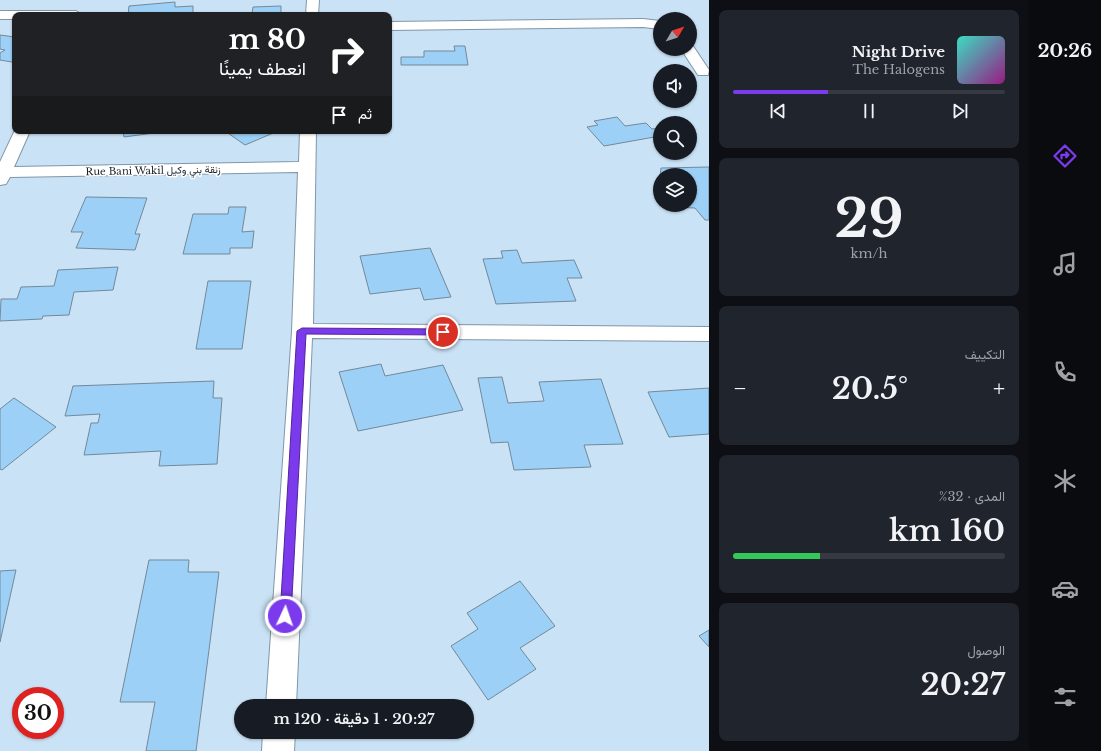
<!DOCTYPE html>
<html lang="ar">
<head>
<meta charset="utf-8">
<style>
  :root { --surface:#171b24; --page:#20242c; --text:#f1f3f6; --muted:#9ea1a6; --line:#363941; --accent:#7c3aed }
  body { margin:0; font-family:"Libre Baskerville",Vazirmatn,serif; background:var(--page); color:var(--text); direction:rtl; height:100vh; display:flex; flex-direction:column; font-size:15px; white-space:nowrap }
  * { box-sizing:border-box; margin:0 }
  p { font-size:13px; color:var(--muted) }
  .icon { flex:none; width:22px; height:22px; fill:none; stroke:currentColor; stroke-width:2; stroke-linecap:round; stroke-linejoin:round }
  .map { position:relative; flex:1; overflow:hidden; direction:ltr }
  .details { display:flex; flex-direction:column; gap:10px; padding:10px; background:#0d0f14; width:320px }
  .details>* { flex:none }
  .top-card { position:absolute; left:12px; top:12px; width:380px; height:122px; border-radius:8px; box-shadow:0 1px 3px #0004; direction:rtl; background:#202124; color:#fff; overflow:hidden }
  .needle { width:26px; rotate:51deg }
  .controls { position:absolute; left:653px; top:12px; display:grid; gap:8px }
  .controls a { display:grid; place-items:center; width:44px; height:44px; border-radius:50%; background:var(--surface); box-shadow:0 1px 3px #0004; font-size:20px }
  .speed { position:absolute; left:12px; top:687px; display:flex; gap:8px; font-size:20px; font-weight:700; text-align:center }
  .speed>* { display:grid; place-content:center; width:52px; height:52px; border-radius:50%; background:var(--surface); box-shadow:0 1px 3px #0004; line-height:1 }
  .speed .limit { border:6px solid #d22; background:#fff; color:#111 }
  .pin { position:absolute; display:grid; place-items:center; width:34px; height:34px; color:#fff; margin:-17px; border:2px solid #fff; border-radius:50%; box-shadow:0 1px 4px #0007 }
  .me { position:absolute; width:44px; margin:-22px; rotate:3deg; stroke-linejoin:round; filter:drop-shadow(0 0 3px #0008) }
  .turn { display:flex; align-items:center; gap:14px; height:84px; padding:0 20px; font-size:18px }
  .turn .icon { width:52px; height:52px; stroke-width:2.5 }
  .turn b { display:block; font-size:28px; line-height:34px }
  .then { display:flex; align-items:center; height:38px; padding:0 20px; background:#0003; gap:8px; font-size:15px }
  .big { font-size:30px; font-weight:600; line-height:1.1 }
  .details .widget { flex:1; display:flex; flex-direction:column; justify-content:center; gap:6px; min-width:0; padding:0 14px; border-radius:8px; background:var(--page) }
  .details .dial { align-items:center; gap:0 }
  .dial b { font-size:52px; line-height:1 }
  .song { display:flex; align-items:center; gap:12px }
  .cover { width:48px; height:48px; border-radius:6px; background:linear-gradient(135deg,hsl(170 70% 55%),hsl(310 70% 35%)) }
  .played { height:4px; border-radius:2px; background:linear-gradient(90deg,var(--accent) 35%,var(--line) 35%) }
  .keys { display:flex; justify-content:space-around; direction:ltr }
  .heat { display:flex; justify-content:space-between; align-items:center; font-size:22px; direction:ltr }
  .charge { height:6px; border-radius:3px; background:linear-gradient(90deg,#34c759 32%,var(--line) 0) }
  .trip { position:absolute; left:234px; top:699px; width:240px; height:40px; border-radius:20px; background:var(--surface); box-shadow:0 1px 3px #0004; font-weight:600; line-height:40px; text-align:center; direction:rtl }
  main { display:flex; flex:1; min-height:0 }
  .menu { display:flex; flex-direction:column; width:72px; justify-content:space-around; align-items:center; background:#090b0e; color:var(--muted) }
  .menu .icon { width:28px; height:28px }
  .menu .active { color:var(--accent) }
  .menu b { font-size:18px; color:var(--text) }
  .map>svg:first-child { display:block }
  .building { fill:#9cd0f6; stroke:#73899a }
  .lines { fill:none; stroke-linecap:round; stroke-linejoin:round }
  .minor-casing { stroke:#8096a8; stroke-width:2 }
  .minor { fill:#fff; fill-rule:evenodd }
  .route { fill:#7c3aed; stroke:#51269a }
  .labels { text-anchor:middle; stroke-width:3; stroke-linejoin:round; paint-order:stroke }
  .far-street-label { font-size:10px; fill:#182128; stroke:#fff }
</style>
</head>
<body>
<main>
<nav class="menu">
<b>20:26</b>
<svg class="icon active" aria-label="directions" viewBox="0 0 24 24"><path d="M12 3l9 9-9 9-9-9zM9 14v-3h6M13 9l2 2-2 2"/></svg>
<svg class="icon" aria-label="music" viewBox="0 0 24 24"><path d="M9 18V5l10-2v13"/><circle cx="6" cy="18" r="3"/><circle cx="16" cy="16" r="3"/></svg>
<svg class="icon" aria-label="phone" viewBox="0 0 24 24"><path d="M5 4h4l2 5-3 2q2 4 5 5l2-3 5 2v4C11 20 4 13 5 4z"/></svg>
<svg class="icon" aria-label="climate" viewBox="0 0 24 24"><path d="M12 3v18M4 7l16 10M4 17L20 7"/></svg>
<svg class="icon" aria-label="car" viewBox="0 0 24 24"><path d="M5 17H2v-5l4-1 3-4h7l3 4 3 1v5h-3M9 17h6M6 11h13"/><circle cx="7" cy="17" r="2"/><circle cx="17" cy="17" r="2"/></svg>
<svg class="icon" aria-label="filters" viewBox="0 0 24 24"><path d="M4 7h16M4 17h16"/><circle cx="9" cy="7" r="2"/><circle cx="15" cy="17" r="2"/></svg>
</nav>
<section class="details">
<div class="widget">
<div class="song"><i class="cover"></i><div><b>Night Drive</b><p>The Halogens</p></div></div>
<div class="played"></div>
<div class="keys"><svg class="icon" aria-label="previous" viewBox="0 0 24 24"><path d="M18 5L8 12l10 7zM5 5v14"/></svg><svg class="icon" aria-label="pause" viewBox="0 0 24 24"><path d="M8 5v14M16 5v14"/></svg><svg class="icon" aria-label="next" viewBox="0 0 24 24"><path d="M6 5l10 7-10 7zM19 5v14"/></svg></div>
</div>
<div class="widget dial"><b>29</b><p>km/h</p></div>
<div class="widget"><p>التكييف</p>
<div class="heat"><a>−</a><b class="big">20.5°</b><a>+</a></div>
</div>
<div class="widget"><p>المدى · 32%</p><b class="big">160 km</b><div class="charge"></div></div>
<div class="widget"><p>الوصول</p><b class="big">20:27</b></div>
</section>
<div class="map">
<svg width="709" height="751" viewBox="0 0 709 751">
  <rect width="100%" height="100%" fill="#cae2f5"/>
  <g class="building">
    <path d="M 175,2 L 175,7 L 193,6 L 193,13 L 181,15 L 128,15 L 129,6 Z"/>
    <path d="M 281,6 L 281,15 L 212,15 L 252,14 L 253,7 Z"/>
    <path d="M 0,35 L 15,37 L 15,60 L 12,62 L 0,60 L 0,53 L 5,50 L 0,49 Z"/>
    <path d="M 454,46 L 465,46 L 468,65 L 401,65 L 401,57 L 424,57 L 424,51 L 455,51 Z"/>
    <path d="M 617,117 L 625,126 L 646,123 L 652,129 L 660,128 L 660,136 L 604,146 L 587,127 L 598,125 L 594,121 Z"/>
    <path d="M 123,131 L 154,131 L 154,133 L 124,137 Z"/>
    <path d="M 225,131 L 278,131 L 245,145 Z"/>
    <path d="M 709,167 L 709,220 L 705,220 L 695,208 L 673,207 L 671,205 L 690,205 L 690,175 L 660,175 L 660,178 L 660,177 L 661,168 Z"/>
    <path d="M 86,197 L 147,198 L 135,234 L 140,234 L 135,250 L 76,248 L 83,232 L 71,232 Z"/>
    <path d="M 229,207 L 246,207 L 242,232 L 254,231 L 252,248 L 230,248 L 230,254 L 183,254 L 193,214 L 228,214 Z"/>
    <path d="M 430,248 L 451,297 L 424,300 L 420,288 L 370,294 L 360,256 Z"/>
    <path d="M 517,250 L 522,263 L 574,260 L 582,278 L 567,278 L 576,301 L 496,304 L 483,259 L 503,258 L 501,251 Z"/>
    <path d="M 118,267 L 113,290 L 74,292 L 69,315 L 43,316 L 42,319 L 0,321 L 1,299 L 17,299 L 21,287 L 54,286 L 58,270 Z"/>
    <path d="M 208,281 L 251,281 L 242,349 L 196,349 Z"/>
    <path d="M 381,364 L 385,376 L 443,365 L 463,410 L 358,431 L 339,372 Z"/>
    <path d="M 502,377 L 508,403 L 544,401 L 539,382 L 601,379 L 623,444 L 584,445 L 591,467 L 514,470 L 508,442 L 491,443 L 478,378 Z"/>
    <path d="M 214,381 L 213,398 L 222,398 L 217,464 L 159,466 L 161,451 L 84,455 L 91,423 L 98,423 L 100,414 L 65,416 L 73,386 Z"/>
    <path d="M 709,388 L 709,434 L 669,437 L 648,392 Z"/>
    <path d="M 14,398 L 56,427 L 2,470 L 0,469 L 0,409 Z"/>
    <path d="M 149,560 L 189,560 L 188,572 L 219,572 L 196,751 L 146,751 L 155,702 L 120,702 Z"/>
    <path d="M 16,570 L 0,642 L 0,571 Z"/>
    <path d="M 520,581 L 555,626 L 520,648 L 536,669 L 488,700 L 451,646 L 478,629 L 467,613 Z"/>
    <path d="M 709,630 L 709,647 L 699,636 Z"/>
  </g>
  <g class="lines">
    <defs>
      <g id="minor">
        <path d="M 307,0 L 319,0 L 318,15 L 306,15 Z"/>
        <path d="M 0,11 L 76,11 L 82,15 L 15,15 L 15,19 L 0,19 Z"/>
        <path d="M 643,19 L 660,21 L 660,29 L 643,27 L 389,30 L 389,22 Z"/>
        <path d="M 690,45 L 693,46 L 709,70 L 708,75 L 698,75 L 681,49 L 690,49 Z"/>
        <path d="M 15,130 L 30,131 L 14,167 L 299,162 L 300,131 L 316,131 L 313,324 L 709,327 L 709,341 L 312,338 L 296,706 L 266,706 L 292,331 L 298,172 L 10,177 L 6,184 L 0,185 L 0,162 Z"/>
        <path d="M 263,732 L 295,732 L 294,751 L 262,751 Z"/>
      </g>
    </defs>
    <use href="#minor" class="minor-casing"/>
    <use href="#minor" class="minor"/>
  </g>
  <path class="route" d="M 302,328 L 443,329 L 447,332 L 443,335 L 306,334 L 291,616 L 290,620 L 285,621 L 281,620 L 280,616 L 297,331 Z"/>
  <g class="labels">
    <g class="far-street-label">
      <text transform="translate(153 170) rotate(-1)" y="4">Rue Bani Wakil زنقة بني وكيل</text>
    </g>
  </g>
</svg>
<div class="controls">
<a><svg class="needle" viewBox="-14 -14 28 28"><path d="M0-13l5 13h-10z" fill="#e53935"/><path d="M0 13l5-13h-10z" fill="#9ea1a6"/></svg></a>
<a><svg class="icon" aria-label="sound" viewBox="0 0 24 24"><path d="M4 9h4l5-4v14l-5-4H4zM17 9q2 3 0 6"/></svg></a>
<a><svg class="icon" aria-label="search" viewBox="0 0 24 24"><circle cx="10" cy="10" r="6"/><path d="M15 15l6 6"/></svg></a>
<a><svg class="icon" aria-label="layers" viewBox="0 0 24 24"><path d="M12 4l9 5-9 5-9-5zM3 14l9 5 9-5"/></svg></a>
</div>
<div class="speed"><div class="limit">30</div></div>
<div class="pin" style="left:443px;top:332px;background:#d93025"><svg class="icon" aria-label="arrive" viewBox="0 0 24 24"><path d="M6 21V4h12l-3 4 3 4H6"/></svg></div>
<svg class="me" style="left:285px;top:616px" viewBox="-20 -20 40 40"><circle r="17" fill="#7c3aed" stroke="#fff" stroke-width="3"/><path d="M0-11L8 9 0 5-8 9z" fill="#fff"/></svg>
<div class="trip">20:27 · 1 دقيقة · 120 m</div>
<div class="top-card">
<div class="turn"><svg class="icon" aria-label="right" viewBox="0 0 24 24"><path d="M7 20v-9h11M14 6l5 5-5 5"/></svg><div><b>80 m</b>انعطف يمينًا</div></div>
<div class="then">ثم<svg class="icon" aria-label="arrive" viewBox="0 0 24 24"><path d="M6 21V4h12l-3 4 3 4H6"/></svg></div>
</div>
</div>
</main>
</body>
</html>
